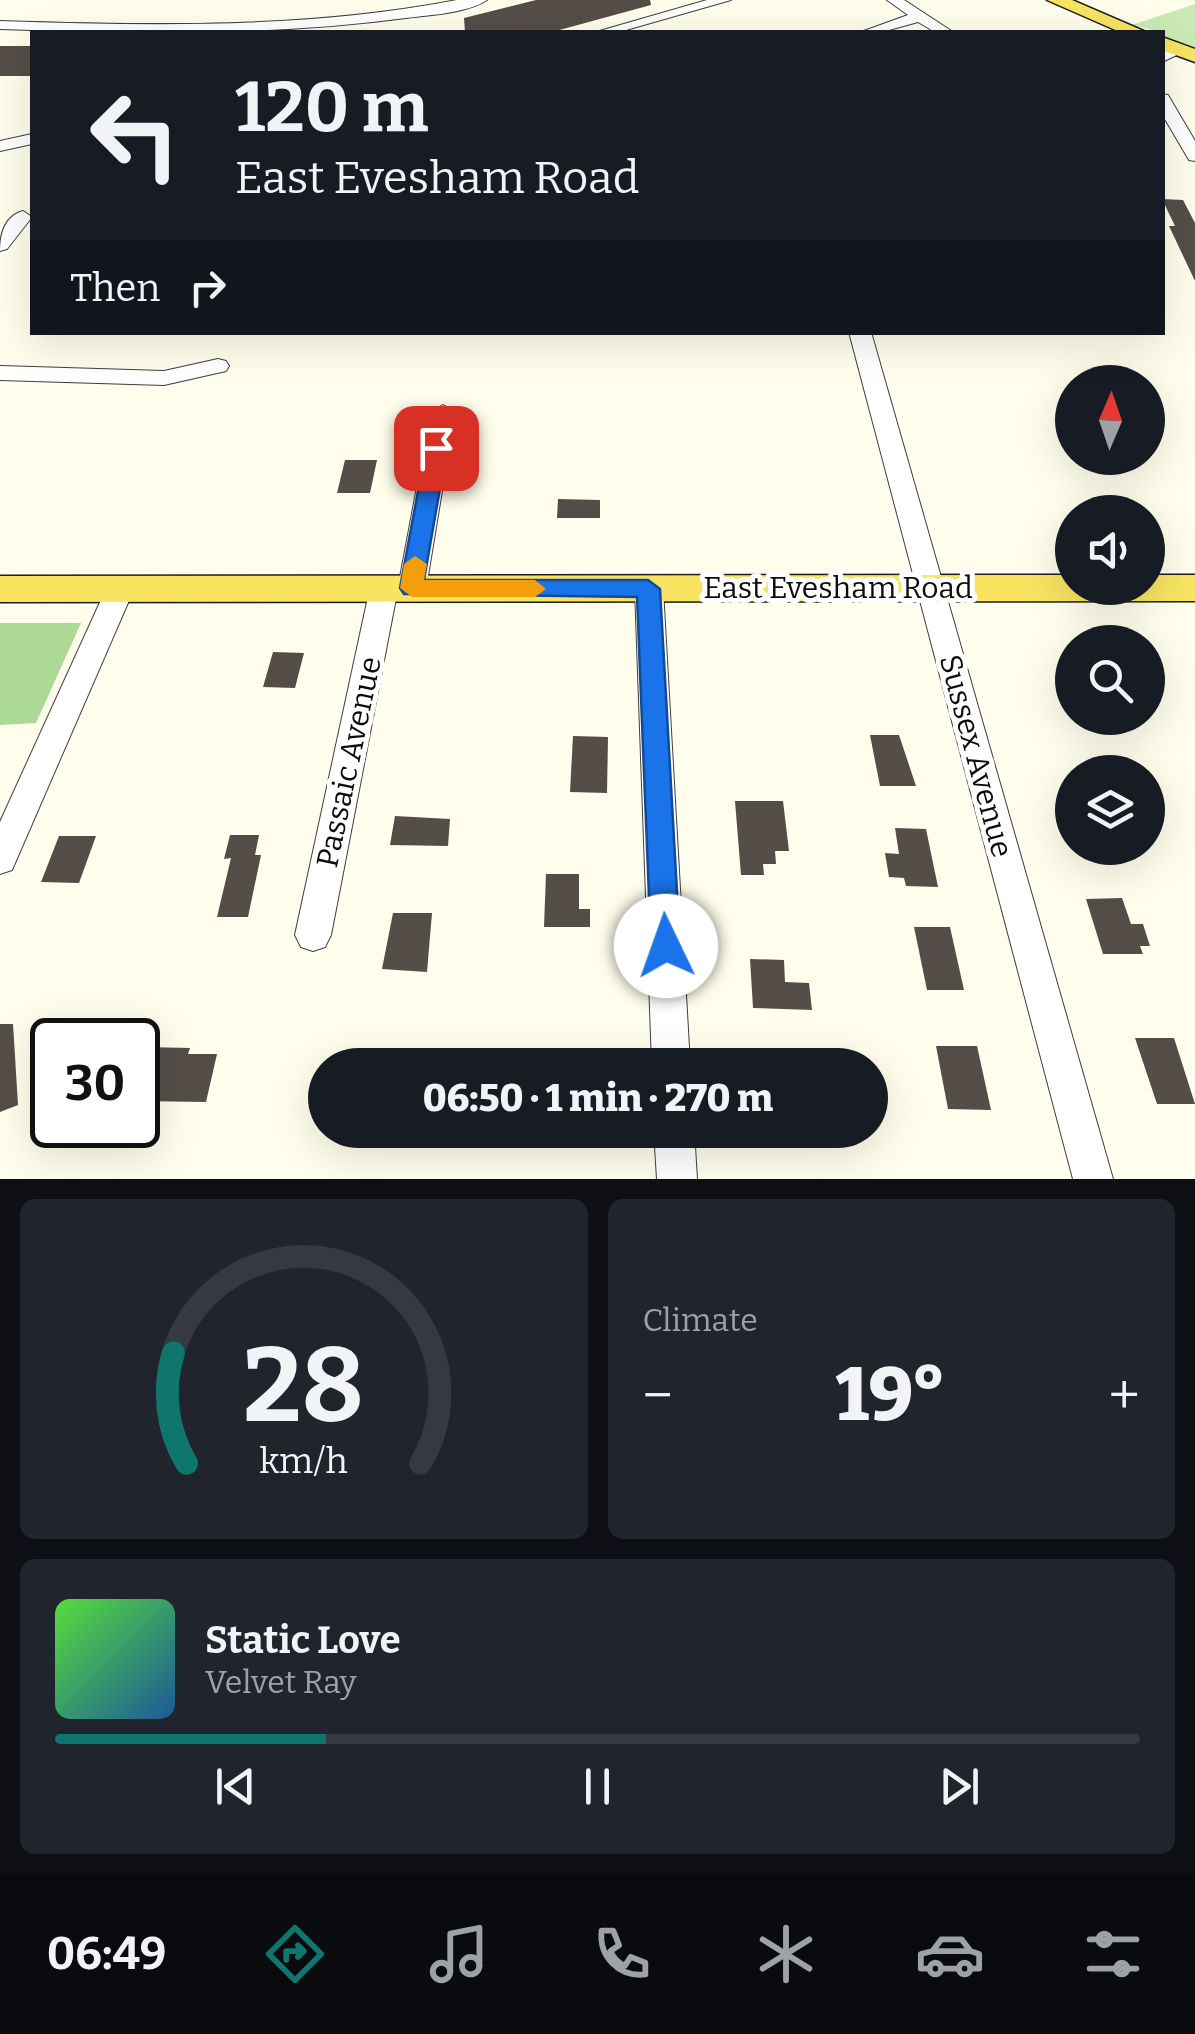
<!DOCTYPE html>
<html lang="en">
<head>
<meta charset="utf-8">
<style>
  :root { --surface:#171b24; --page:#20242c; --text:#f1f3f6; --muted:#9ea1a6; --line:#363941; --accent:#0f766e }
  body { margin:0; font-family:Bitter,serif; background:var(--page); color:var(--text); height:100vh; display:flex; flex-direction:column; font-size:38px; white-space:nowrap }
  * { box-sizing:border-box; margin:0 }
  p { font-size:32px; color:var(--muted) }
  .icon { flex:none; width:55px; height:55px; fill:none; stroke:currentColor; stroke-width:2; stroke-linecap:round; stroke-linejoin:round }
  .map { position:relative; height:1179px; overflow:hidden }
  .sheet { display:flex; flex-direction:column; gap:20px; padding:20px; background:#0d0f14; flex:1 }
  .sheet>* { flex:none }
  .guide { position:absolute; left:30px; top:30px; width:1135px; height:305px; border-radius:0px; box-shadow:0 10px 40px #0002; background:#171b24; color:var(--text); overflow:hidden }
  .needle { width:65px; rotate:2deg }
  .controls { position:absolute; left:1055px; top:365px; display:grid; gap:20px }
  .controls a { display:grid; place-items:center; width:110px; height:110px; border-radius:50%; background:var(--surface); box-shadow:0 10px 40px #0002; font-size:50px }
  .speed { position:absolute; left:30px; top:1018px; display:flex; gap:20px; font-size:50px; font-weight:700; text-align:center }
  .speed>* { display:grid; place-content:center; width:130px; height:130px; border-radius:50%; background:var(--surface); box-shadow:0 10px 40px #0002; line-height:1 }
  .speed .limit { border:5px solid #111; border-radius:15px; background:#fff; color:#111 }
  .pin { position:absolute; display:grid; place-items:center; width:85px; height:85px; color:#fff; margin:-42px; border-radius:20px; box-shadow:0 5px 15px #0006 }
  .me { position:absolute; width:110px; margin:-55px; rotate:357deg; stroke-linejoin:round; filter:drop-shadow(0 0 8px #0008) }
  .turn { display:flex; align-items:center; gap:35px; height:210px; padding:0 40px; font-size:45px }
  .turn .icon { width:130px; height:130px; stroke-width:2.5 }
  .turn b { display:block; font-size:70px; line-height:85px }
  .then { display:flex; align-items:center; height:95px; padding:0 40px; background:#0003; gap:20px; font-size:38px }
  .big { font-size:75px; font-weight:800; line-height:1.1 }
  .sheet .tile { flex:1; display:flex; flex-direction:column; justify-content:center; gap:15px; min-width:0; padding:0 35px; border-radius:15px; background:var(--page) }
  .sheet .dial { align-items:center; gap:0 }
  .dial svg { height:260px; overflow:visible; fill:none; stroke:var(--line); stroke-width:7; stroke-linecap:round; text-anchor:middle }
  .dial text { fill:var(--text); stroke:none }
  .song { display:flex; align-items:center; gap:30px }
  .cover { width:120px; height:120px; border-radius:15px; background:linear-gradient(135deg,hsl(110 70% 55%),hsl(210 70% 35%)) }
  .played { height:10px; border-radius:5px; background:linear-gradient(90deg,var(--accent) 25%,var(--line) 25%) }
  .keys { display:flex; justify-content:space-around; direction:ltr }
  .heat { display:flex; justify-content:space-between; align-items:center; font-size:55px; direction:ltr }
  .sheet .tiles { flex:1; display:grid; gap:20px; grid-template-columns:1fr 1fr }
  .tile:last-child { grid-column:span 2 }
  .trip { position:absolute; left:308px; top:1048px; width:580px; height:100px; border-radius:50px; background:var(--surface); box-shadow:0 10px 40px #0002; font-weight:800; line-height:100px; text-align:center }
  .menu { display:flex; height:160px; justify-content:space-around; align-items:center; background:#090b0e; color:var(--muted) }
  .menu .icon { width:70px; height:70px }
  .menu .selected { color:var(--accent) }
  .menu b { font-size:45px; color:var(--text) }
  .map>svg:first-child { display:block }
  .green { fill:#cae9b5 }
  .forest { fill:#acd995 }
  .building { fill:#554e48 }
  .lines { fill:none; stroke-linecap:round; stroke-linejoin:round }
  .minor-casing { stroke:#3f3f3f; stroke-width:2 }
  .major-casing { stroke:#1d1d1d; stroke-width:3 }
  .minor { fill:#fff; fill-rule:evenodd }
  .major { fill:#f8e461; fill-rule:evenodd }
  .route { fill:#1a73e8; stroke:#114b97; stroke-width:2.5 }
  .slow { fill:#f59e0b }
  .labels { text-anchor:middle; stroke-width:10; stroke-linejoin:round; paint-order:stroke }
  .street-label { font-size:30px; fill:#0c0c0c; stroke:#fff }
</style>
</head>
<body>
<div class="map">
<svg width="1195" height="1179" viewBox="0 0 1195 1179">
  <rect width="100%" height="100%" fill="#fffdeb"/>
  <path class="green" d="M 1195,4 L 1195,50 L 1163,37 L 1162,32 L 1132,25 Z"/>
  <path class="forest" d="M 0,623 L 81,623 L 36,723 L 0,725 Z"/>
  <g class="building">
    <path d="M 536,0 L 650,0 L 651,5 L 552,32 L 465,32 L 464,18 Z"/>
    <rect x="0" y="46" width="32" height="30"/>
    <path d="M 1162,199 L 1183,200 L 1195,223 L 1195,281 L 1169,226 L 1175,226 Z"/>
    <path d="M 345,460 L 377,460 L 370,493 L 337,493 Z"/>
    <path d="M 558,499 L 600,500 L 600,518 L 557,518 Z"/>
    <path d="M 273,652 L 304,653 L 295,688 L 263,687 Z"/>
    <path d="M 870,735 L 899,735 L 916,786 L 880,786 Z"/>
    <path d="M 573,736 L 608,737 L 607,793 L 570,792 Z"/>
    <path d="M 735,801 L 783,801 L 789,851 L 775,851 L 776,864 L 763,864 L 764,875 L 741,875 Z"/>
    <path d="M 395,816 L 450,819 L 448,846 L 390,845 Z"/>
    <path d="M 895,828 L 926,829 L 938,887 L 906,886 L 904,878 L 889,877 L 885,853 L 899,854 Z"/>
    <path d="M 230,835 L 259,835 L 255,855 L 261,855 L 248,917 L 217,917 L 231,858 L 224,859 Z"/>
    <path d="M 59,836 L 96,836 L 79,883 L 41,882 Z"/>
    <path d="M 546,874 L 579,874 L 579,909 L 590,909 L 590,927 L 544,927 Z"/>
    <path d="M 1122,898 L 1131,924 L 1143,924 L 1150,946 L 1140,946 L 1143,954 L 1103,954 L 1086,899 Z"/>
    <path d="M 393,913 L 432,913 L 427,972 L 382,969 Z"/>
    <path d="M 914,927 L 950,927 L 964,990 L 927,990 Z"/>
    <path d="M 750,959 L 784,960 L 785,982 L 809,983 L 812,1010 L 753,1008 Z"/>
    <path d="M 0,1024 L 13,1024 L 18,1105 L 0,1112 Z"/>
    <path d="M 1135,1038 L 1174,1038 L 1195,1104 L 1157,1104 Z"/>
    <path d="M 936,1046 L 977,1046 L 991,1110 L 948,1109 Z"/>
    <path d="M 145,1047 L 190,1048 L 188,1054 L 217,1054 L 206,1102 L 138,1101 L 138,1074 Z"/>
  </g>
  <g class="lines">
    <defs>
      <g id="minor">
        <path d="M 457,0 L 487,0 C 468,13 430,15 406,18 C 271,36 136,34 0,29 L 0,21 C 153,26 306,29 457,0 Z"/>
        <path d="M 707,0 L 731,0 L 619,32 L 596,32 Z"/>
        <path d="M 887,0 L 904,0 L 953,32 L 935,32 L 918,22 L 882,32 L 861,32 L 908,15 Z"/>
        <path d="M 1178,44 L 1183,46 L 1183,52 L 1162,62 L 1162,51 Z"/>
        <path d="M 1162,94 L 1168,95 L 1195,141 L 1195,161 L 1189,160 L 1162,114 Z"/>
        <path d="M 32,134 L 32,144 L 0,151 L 0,141 Z"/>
        <path d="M 23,211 L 32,217 L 7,249 L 0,251 C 0,234 5,216 23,211 Z"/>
        <path d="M 849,332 L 871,332 L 1113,1179 L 1073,1179 Z"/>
        <path d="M 218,359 L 226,361 L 229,366 L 226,371 L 164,385 L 0,380 L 0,366 L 164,371 Z"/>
        <path d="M 443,405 L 455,412 L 426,588 L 422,595 L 402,595 L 398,588 L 431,412 Z"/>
        <path d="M 384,578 L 394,581 L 398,588 L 331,935 L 325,947 L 313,951 L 301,947 L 295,935 L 370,588 L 374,581 Z"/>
        <path d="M 120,579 L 130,582 L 134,589 L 12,870 L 0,874 L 0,822 L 106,589 L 110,582 Z"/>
        <path d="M 649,579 L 659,582 L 663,589 L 690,1065 L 652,1065 L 635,589 L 639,582 Z"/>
        <path d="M 654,1130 L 694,1130 L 697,1179 L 657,1179 Z"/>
      </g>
      <g id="major">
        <path d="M 1047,0 L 1072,0 L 1146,32 L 1120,32 Z"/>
        <path d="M 1162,37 L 1195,49 L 1195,62 L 1162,50 Z"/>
        <path d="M 1072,575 L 1072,588 L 1148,588 L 1148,575 L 1195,575 L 1195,601 L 0,602 L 0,576 Z"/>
      </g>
    </defs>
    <use href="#minor" class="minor-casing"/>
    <use href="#major" class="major-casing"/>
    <use href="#minor" class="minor"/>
    <use href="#major" class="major"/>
  </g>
  <path class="route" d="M 436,441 L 447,448 L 424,580 L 648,580 L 660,589 L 680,946 L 676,956 L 666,960 L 655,956 L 651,946 L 637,597 L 404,594 L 400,588 L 426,448 Z"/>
  <path class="slow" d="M 415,556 L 427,564 L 424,580 L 535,580 L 546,589 L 535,597 L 412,597 L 400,588 L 404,564 Z"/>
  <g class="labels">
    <g class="street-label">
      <text x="838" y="598">East Evesham Road</text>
      <text transform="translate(976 756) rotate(75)" y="10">Sussex Avenue</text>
      <text transform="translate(349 762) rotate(-78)" y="10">Passaic Avenue</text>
    </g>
  </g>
</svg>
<div class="controls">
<a><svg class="needle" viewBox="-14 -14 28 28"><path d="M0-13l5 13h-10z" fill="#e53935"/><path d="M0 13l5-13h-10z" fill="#9ea1a6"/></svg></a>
<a><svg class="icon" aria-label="sound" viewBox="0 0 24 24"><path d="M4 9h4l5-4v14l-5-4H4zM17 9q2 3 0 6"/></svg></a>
<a><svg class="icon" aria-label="search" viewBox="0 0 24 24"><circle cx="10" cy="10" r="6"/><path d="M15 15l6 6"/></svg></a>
<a><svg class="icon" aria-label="layers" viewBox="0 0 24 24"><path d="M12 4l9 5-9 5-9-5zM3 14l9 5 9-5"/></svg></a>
</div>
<div class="speed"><div class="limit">30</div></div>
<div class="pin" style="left:436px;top:448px;background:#d93025"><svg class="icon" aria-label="arrive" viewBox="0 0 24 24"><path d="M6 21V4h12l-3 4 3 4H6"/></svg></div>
<svg class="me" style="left:666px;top:946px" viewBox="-20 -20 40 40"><circle r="19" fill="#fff"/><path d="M0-13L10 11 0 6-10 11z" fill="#1a73e8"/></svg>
<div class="trip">06:50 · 1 min · 270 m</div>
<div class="guide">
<div class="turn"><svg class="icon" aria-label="left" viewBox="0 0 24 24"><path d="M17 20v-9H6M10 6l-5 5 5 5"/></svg><div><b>120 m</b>East Evesham Road</div></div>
<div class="then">Then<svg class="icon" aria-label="right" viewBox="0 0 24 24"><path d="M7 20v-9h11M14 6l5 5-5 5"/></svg></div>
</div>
</div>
<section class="sheet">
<div class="tiles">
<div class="tile dial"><svg viewBox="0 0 100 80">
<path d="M14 69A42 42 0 1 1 86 69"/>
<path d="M14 69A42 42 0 0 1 10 35" stroke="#0f766e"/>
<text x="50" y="56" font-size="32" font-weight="700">28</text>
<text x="50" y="72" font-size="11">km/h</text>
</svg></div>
<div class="tile"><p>Climate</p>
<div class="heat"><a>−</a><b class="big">19°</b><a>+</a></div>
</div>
<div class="tile">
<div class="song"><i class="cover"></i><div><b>Static Love</b><p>Velvet Ray</p></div></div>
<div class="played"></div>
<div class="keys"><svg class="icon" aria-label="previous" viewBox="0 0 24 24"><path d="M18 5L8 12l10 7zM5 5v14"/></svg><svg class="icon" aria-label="pause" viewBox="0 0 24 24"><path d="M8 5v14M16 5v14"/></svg><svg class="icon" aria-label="next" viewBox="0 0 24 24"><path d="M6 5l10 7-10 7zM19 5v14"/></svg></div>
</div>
</div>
</section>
<nav class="menu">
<b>06:49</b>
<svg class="icon selected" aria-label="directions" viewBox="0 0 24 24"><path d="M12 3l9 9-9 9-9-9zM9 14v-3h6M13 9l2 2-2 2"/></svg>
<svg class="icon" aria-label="music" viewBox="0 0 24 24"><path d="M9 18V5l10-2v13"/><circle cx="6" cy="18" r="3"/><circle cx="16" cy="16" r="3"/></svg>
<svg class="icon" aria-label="phone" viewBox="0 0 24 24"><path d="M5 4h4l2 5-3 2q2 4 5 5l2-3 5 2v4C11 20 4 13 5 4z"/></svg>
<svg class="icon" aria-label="climate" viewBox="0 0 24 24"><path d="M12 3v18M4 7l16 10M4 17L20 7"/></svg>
<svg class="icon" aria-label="car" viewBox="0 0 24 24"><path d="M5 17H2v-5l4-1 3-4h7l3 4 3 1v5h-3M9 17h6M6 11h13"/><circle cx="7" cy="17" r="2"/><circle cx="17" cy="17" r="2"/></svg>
<svg class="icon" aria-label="filters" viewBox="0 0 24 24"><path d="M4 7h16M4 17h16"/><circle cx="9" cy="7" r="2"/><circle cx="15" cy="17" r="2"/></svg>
</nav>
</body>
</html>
